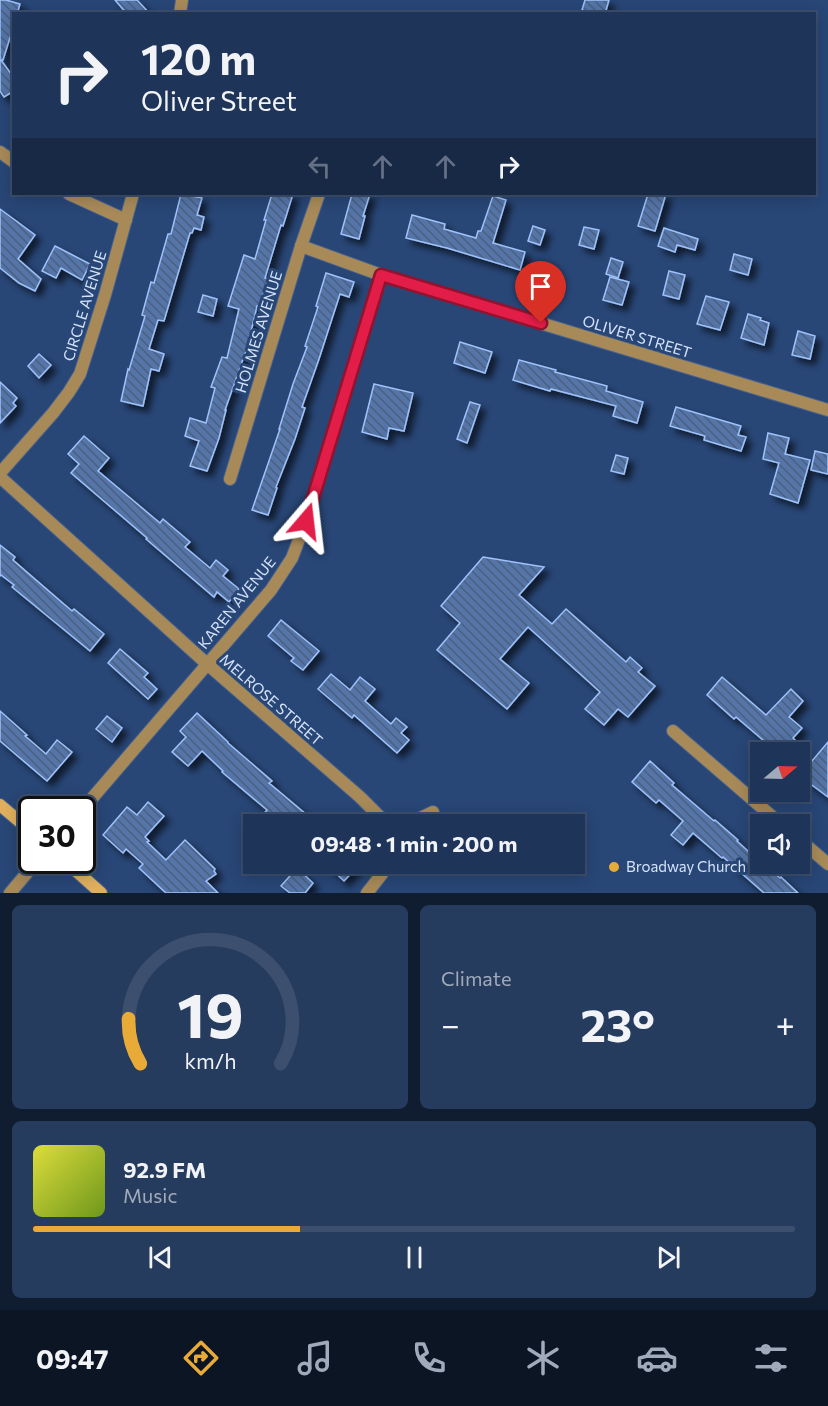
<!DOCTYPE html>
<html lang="en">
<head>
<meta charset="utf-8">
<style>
  :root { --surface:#1e3458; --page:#263c5e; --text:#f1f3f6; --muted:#a1aaba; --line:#3c4f6e; --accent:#e8ab37 }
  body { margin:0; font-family:Commissioner,sans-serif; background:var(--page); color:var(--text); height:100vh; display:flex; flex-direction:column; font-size:22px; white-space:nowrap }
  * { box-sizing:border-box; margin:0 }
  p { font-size:20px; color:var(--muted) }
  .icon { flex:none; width:33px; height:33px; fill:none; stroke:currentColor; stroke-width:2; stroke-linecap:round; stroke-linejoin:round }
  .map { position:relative; height:893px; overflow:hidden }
  .sheet { display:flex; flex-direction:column; gap:12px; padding:12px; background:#101d30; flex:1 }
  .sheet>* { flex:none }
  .hud { position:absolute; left:12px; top:12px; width:804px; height:183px; border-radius:0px; box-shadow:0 3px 15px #0003,0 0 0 2px var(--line); background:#1e3458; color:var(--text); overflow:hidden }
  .needle { width:39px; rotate:71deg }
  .fabs { position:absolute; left:750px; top:742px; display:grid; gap:12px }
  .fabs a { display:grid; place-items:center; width:60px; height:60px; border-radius:0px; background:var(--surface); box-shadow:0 3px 15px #0003,0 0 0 2px var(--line); font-size:30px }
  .speed { position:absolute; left:18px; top:796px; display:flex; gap:12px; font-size:30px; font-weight:700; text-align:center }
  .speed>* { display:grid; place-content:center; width:78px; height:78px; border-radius:50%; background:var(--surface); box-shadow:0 3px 15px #0003,0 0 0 2px var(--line); line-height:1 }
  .speed .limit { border:3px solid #111; border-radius:9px; background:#fff; color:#111 }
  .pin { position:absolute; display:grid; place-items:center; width:51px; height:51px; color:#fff; margin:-62px -26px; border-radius:50% 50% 50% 0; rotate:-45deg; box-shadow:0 0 6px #0007 }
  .pin .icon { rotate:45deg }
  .me { position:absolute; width:66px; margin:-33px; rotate:17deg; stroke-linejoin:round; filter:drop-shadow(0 0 4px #0008) }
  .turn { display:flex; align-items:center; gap:21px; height:126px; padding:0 30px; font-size:27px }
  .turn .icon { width:78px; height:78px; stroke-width:2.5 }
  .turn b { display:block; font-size:42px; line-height:51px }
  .lanes { display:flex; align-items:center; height:57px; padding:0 30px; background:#0003; justify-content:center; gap:30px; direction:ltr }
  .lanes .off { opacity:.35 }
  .big { font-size:45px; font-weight:700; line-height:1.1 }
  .sheet .tile { flex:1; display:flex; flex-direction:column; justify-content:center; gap:9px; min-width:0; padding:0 21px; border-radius:9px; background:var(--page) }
  .sheet .dial { align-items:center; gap:0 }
  .dial svg { height:156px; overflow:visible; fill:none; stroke:var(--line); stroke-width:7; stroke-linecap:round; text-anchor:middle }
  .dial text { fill:var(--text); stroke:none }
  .song { display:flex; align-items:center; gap:18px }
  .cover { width:72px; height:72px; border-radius:9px; background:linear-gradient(135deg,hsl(60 70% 55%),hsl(80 70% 35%)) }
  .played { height:6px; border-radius:3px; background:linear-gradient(90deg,var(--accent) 35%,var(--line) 35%) }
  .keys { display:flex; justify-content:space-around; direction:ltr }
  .heat { display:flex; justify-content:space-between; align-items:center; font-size:33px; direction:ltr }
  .sheet .tiles { flex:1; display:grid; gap:12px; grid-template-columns:1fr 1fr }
  .tile:last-child { grid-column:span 2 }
  .trip { position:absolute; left:243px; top:814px; width:342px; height:60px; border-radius:0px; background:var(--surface); box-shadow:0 3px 15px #0003,0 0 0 2px var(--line); font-weight:700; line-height:60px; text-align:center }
  .dock { display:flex; height:96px; justify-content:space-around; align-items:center; background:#0c1523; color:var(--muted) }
  .dock .icon { width:42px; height:42px }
  .dock .on { color:var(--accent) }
  .dock b { font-size:27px; color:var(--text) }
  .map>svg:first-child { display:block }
  .building { fill:url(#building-back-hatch); stroke:#9ec2f9; stroke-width:1.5; filter:url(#shadow) }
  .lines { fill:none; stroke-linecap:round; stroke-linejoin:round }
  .street-casing { stroke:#47628e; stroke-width:14 }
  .secondary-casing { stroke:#47628e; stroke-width:14 }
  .street { stroke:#a88a59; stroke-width:12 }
  .secondary { stroke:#dfaf5e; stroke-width:12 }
  .route-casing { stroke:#92132f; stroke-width:15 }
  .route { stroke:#e11d48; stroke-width:10 }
  .poi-dot { fill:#e8ab37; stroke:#284676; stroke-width:2 }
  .labels { text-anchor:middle; stroke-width:6; stroke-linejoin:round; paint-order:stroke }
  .street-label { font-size:15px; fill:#d4e3fa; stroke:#284676 }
  .poi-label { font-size:15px; fill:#d4e3fa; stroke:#284676; text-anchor:start }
</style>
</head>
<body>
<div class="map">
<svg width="828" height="893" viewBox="0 0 828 893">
  <defs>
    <pattern id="building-back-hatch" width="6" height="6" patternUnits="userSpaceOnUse" patternTransform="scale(1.5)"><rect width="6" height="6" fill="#5475a8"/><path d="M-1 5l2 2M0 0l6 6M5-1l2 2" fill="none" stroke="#4b5f7e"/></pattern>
    <filter id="shadow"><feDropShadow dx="5.5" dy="5.5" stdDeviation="3" flood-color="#0009"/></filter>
  </defs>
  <rect width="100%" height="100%" fill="#284676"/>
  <g class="building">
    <path d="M 0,0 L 6,0 L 20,4 L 17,14 L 14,14 L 14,25 L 3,60 L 1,60 L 14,78 L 14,91 L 4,97 L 0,91 Z"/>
    <path d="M 115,0 L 137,0 L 150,14 L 127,14 Z"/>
    <path d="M 585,0 L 609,0 L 605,14 L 594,14 L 582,10 Z"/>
    <path d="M 181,194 L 202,198 L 197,215 L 204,217 L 201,230 L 194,228 L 192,233 L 190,233 L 164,321 L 158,320 L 149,349 L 164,354 L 159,371 L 151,369 L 143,406 L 121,401 L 128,369 L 129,370 L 145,316 L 142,315 L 151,282 L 154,283 L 168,234 L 171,234 Z"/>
    <path d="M 272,194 L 293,194 L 283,226 L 281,225 L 265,278 L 268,279 L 259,307 L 257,306 L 248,345 L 225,410 L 226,410 L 219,438 L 207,471 L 190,466 L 199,441 L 185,436 L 190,418 L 206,423 L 215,388 L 211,387 L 222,357 L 227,358 L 239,309 L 228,306 L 244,255 L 255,259 L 266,220 L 264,220 Z"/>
    <path d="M 352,194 L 370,194 L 363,216 L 365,216 L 359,239 L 341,234 Z"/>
    <path d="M 648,194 L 666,194 L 655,231 L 638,226 Z"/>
    <path d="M 493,196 L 506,200 L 493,243 L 525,252 L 520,270 L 447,248 L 406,238 L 412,215 L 445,224 L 444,229 L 476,238 L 478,231 L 481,231 Z"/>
    <path d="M 0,209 L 35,235 L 18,259 L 41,279 L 35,291 L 19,283 L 0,268 Z"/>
    <path d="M 533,226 L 545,230 L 540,245 L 528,241 Z"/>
    <path d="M 584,227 L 599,230 L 594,249 L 579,245 Z"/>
    <path d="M 664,228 L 698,239 L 695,250 L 677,245 L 675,252 L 658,246 Z"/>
    <path d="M 55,246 L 90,264 L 82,280 L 61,268 L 56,278 L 42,271 Z"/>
    <path d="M 734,254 L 752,259 L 748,275 L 730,270 Z"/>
    <path d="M 611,258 L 623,262 L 618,278 L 606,274 Z"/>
    <path d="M 669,271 L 685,275 L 679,299 L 663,295 Z"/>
    <path d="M 326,273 L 354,282 L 349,297 L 340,294 L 319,359 L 302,407 L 305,408 L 295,439 L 276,487 L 277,488 L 268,515 L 252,510 L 280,429 L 279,429 L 293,384 L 307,347 L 305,346 L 318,307 L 316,306 Z"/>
    <path d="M 610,277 L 629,282 L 622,305 L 603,300 Z"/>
    <path d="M 203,295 L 217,299 L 213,316 L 198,312 Z"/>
    <path d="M 706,296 L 729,302 L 720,330 L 697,324 Z"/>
    <path d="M 748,314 L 761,318 L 760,320 L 769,323 L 764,345 L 741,338 Z"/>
    <path d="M 798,331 L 815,336 L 810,359 L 792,355 Z"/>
    <path d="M 460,342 L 492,352 L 485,373 L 454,363 Z"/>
    <path d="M 39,354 L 51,365 L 39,378 L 28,366 Z"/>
    <path d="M 519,360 L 556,370 L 555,372 L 607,386 L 606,391 L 643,402 L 637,423 L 613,416 L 616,406 L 551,389 L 550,391 L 513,380 Z"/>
    <path d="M 0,382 L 17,398 L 13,403 L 16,406 L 0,423 Z"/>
    <path d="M 374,384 L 413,393 L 404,431 L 389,428 L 387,439 L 362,432 Z"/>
    <path d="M 470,402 L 480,405 L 467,443 L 457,439 Z"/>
    <path d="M 676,407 L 741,426 L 738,435 L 746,437 L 741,451 L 704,440 L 705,436 L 670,426 Z"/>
    <path d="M 768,433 L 789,438 L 785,454 L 810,460 L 798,503 L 770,494 L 779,463 L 763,459 Z"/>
    <path d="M 84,436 L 109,458 L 98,471 L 160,523 L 163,519 L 190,542 L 185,547 L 210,568 L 216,560 L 228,570 L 223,576 L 239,589 L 229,602 L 217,592 L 214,597 L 146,539 L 147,538 L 71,473 L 79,464 L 68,454 Z"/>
    <path d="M 815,451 L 828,454 L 828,474 L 811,470 Z"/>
    <path d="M 616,455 L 628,458 L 624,474 L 611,471 Z"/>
    <path d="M 0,545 L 15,557 L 13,560 L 72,611 L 74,609 L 104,634 L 90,651 L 12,587 L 14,585 L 1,575 L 0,576 Z"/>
    <path d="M 483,557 L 544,567 L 519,595 L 552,624 L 566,609 L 626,662 L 630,657 L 642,668 L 638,672 L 655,686 L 628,717 L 618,709 L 604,725 L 585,709 L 600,692 L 528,627 L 500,659 L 529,683 L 507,709 L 437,650 L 460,623 L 441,606 Z"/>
    <path d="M 281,620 L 319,651 L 303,670 L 291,661 L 294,658 L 268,636 Z"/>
    <path d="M 120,649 L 148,673 L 144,677 L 157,689 L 148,699 L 108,663 Z"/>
    <path d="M 331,674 L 350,690 L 360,677 L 375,689 L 365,701 L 391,724 L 396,718 L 407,727 L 401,733 L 409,740 L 397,753 L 354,715 L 352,718 L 318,689 Z"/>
    <path d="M 722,677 L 766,715 L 791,689 L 803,701 L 789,717 L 802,728 L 793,738 L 796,741 L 793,745 L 812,761 L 828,742 L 828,797 L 800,776 L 800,753 L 778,753 L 736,717 L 734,719 L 707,695 Z"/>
    <path d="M 0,711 L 27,735 L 25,736 L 46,754 L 57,740 L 72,752 L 47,781 L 0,741 Z"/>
    <path d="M 197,713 L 228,742 L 228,743 L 272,781 L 269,783 L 319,825 L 266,825 L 259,819 L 267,810 L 222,772 L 223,771 L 202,751 L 188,766 L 172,752 L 186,737 L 180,731 Z"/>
    <path d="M 107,716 L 122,728 L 112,742 L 96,729 Z"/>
    <path d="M 650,761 L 674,783 L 672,785 L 714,821 L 715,820 L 738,840 L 737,841 L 760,862 L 760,864 L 763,864 L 780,878 L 781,877 L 798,893 L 764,893 L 723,857 L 722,858 L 693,833 L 683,845 L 671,835 L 683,821 L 659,800 L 656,803 L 632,782 Z"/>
    <path d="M 148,802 L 164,816 L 145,837 L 149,841 L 147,842 L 166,860 L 185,840 L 215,869 L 214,871 L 216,874 L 206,881 L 218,893 L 166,893 L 139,868 L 143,864 L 126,849 L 123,853 L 103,835 L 127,807 L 137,815 Z"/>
    <path d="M 326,864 L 360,864 L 344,881 Z"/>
    <path d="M 297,868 L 313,883 L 305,893 L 290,893 L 281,886 Z"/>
  </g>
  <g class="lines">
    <defs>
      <g id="street">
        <path d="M 180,14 L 182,0"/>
        <path d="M 0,152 L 14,162"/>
        <path d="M 69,194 L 126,220"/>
        <path d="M 301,246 L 381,275 L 828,410"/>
        <path d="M 0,473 L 53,413 L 69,392 L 80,374 L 105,295 L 133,194"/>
        <path d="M 0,477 L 206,663 L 360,797 L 388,825"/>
        <path d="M 230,479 L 301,246 L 319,194"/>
        <path d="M 673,731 L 782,825"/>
        <path d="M 82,810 L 271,590 L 292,558 L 306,521 L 381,275"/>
        <path d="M 406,825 L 433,812"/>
        <path d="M 800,840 L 828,864"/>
        <path d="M 10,893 L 37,861"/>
        <path d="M 367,893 L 382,874 L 388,864"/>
      </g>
      <g id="secondary">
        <path d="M 0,805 L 32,832"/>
        <path d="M 65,861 L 101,893"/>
      </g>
    </defs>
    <use href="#street" class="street-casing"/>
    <use href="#secondary" class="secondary-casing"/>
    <use href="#street" class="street"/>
    <use href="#secondary" class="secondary"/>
  </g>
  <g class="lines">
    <defs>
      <path id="route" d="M 306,521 L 381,275 L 541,323"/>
    </defs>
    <use href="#route" class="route-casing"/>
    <use href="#route" class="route"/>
  </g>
  <circle class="poi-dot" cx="614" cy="867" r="6"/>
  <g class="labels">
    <g class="street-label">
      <text transform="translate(85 306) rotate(-73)" y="5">CIRCLE AVENUE</text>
      <text transform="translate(259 332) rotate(-73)" y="5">HOLMES AVENUE</text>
      <text transform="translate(637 337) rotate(17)" y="5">OLIVER STREET</text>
      <text transform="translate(237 603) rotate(-51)" y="5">KAREN AVENUE</text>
      <text transform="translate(271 700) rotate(41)" y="5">MELROSE STREET</text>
    </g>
    <g class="poi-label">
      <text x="626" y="872">Broadway Church</text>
    </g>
  </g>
</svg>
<div class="fabs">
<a><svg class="needle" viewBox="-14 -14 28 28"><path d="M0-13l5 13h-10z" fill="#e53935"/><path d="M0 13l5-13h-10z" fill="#a1aaba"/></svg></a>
<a><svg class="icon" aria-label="sound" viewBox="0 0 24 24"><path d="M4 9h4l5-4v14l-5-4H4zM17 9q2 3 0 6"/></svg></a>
</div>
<div class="speed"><div class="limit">30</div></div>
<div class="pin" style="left:541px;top:323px;background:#d93025"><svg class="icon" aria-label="arrive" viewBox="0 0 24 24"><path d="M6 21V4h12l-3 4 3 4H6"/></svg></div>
<svg class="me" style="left:306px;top:521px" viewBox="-20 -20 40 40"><path d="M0-17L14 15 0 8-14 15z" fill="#e11d48" stroke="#fff" stroke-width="4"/></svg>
<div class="trip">09:48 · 1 min · 200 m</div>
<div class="hud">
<div class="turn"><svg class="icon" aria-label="right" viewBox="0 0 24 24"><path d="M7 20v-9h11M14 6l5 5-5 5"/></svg><div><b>120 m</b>Oliver Street</div></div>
<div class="lanes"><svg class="icon off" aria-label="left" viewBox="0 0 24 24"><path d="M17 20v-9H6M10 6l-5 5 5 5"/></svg><svg class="icon off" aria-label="ahead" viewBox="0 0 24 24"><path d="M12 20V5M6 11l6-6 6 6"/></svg><svg class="icon off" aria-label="ahead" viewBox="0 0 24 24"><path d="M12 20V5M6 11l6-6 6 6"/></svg><svg class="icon" aria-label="right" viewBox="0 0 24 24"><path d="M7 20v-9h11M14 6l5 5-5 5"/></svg></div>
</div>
</div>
<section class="sheet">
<div class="tiles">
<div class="tile dial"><svg viewBox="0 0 100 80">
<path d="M14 69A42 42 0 1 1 86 69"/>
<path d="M14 69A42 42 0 0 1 8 46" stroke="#e8ab37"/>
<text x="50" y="56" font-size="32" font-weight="700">19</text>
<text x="50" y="72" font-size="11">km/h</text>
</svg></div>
<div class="tile"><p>Climate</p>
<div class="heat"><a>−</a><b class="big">23°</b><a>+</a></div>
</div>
<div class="tile">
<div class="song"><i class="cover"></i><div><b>92.9 FM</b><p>Music</p></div></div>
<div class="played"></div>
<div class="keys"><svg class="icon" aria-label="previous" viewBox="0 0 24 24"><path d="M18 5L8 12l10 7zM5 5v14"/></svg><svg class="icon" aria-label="pause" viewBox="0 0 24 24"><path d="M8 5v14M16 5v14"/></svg><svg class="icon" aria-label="next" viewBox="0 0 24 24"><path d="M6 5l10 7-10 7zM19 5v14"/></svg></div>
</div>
</div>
</section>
<nav class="dock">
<b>09:47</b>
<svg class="icon on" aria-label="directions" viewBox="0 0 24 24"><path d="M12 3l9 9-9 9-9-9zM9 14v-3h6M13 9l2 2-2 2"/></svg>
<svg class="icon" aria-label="music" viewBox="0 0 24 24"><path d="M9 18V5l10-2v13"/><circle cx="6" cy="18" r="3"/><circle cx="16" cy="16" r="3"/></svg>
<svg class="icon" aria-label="phone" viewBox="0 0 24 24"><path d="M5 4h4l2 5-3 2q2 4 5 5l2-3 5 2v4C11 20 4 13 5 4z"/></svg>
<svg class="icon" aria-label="climate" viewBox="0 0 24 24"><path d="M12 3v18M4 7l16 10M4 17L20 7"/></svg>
<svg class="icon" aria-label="car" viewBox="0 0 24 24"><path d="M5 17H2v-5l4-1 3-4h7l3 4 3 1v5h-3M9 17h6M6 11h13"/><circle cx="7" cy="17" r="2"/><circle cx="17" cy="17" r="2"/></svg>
<svg class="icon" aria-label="filters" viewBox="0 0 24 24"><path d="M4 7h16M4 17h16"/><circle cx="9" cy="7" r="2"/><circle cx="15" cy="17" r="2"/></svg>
</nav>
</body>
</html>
